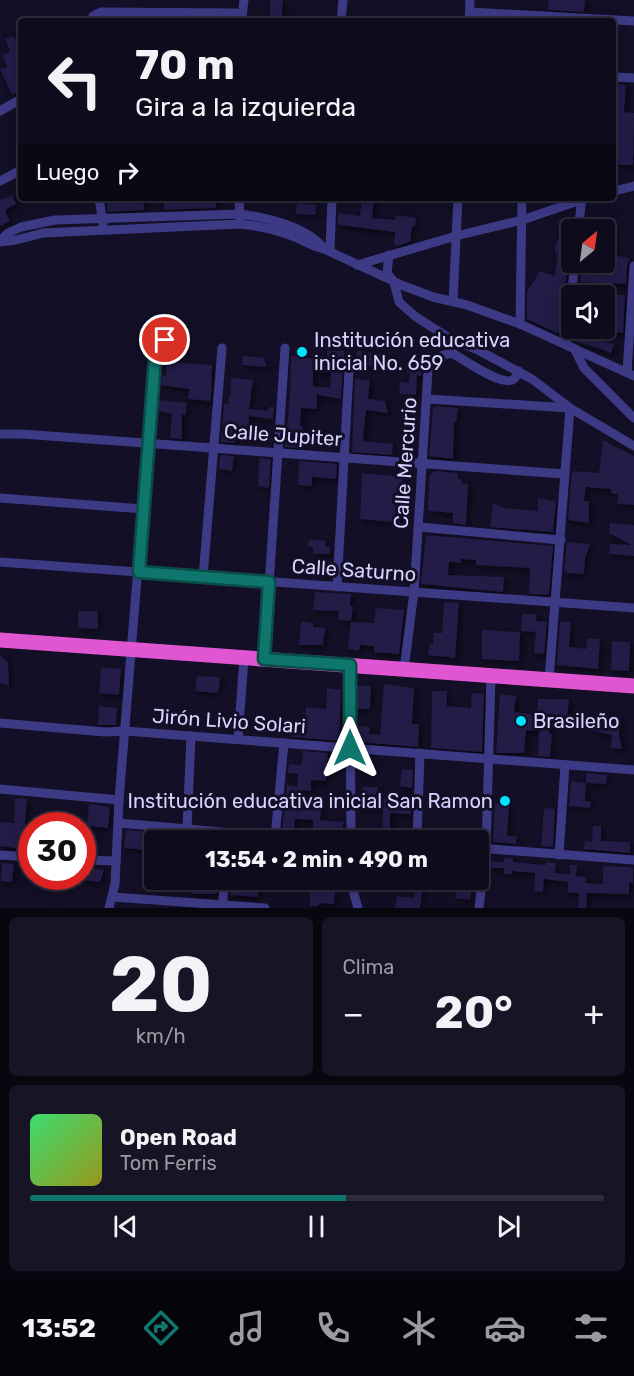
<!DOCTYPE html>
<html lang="es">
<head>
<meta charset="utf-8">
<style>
  :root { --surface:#0e0b1c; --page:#171425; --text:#f1f3f6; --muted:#9b9ba3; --line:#2e2b3b; --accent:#0f766e }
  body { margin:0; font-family:Rubik,sans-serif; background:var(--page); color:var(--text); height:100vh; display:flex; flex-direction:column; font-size:22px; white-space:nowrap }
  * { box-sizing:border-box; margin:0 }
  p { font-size:20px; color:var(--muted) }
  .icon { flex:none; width:33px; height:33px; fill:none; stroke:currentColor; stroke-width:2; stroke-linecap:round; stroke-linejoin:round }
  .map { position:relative; height:908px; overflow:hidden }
  .panel { display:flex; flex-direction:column; gap:9px; padding:9px; background:#08060f; flex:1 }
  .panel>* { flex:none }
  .banner { position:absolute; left:18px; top:18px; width:598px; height:183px; border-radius:6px; box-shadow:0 3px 15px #0003,0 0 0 2px var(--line); background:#0e0b1c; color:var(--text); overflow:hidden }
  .needle { width:39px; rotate:29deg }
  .fabs { position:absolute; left:561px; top:219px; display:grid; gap:12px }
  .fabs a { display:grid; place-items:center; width:54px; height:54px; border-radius:6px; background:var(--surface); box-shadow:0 3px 15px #0003,0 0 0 2px var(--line); font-size:30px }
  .speed { position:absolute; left:18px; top:812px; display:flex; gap:12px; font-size:30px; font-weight:700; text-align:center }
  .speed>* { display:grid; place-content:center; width:78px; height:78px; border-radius:50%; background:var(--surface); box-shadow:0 3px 15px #0003,0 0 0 2px var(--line); line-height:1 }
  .speed .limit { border:9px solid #d22; background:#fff; color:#111 }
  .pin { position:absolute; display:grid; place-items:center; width:51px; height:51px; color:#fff; margin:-26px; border:3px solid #fff; border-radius:50%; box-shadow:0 2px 6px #0007 }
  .me { position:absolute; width:66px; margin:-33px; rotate:0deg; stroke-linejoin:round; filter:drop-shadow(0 0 4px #0008) }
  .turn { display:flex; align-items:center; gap:21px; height:126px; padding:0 18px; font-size:27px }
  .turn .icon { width:78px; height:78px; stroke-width:2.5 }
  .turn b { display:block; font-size:42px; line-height:51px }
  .then { display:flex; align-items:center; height:57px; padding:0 18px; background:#0003; gap:12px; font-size:22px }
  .big { font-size:45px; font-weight:700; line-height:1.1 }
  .panel .card { flex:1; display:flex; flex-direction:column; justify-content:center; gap:9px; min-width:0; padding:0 21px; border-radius:9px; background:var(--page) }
  .panel .dial { align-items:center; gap:0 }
  .dial b { font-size:78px; line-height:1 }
  .song { display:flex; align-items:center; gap:18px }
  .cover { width:72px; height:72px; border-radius:9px; background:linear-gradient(135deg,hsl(140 70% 55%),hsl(60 70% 35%)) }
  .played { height:6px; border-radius:3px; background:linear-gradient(90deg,var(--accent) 55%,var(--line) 55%) }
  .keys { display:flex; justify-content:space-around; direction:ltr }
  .heat { display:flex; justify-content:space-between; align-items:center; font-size:33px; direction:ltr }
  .panel .tiles { flex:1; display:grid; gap:9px; grid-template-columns:1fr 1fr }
  .card:last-child { grid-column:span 2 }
  .trip { position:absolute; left:144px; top:830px; width:345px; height:60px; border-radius:6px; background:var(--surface); box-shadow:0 3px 15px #0003,0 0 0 2px var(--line); font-weight:700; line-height:60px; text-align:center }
  .dock { display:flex; height:96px; justify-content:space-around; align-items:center; background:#06040b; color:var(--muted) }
  .dock .icon { width:42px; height:42px }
  .dock .current { color:var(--accent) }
  .dock b { font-size:27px; color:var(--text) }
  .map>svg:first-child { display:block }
  .building { fill:#241b47; fill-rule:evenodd; filter:url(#shadow) }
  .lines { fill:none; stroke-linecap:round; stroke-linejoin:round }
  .minor { stroke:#3d3a85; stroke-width:9 }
  .trunk { stroke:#e055d1; stroke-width:15 }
  .route-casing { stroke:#0a4d48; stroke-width:15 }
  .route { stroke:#0f766e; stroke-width:10 }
  .poi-dot { fill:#00e5ff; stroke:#130f26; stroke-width:2 }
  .labels { text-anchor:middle; stroke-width:6; stroke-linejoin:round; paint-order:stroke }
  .poi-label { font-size:20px; fill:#d9d4ff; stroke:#130f26; text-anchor:start }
  .street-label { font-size:20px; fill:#d9d4ff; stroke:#130f26 }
</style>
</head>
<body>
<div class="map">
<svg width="634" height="908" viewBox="0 0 634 908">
  <defs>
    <filter id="shadow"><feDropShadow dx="2.5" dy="2.5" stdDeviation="3" flood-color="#0009"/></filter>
  </defs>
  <rect width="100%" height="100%" fill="#130f26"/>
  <g class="building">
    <path d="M 270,0 L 283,0 L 282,16 L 270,16 Z"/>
    <path d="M 549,0 L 585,0 L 584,12 L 548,10 Z"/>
    <path d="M 14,36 L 21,53 L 21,90 L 12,95 L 0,69 L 7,67 L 2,55 L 10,52 L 5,39 Z"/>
    <path d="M 614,84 L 626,85 L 624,112 L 634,113 L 633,165 L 614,165 Z"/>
    <path d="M 12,195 L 16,204 L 5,210 L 10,221 L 0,226 L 0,200 Z"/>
    <path d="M 106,198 L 143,198 L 144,210 L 108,212 Z"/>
    <path d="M 164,198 L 216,198 L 216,208 L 164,210 Z"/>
    <path d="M 362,198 L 374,198 L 372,218 L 395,220 L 396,215 L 416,218 L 415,227 L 412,226 L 410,242 L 397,246 L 394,245 L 395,232 L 338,225 L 338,213 L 360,216 Z"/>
    <path d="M 297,203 L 316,205 L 315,215 L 296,214 Z"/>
    <path d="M 569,228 L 570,257 L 568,261 L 561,332 L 557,333 L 527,319 L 527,292 L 540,271 L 555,276 L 557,254 L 555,253 L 555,247 L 557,240 L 561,240 L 562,229 Z"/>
    <path d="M 606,254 L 630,258 L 627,266 L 626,284 L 580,282 L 582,263 L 606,264 Z"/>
    <path d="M 604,295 L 625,295 L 623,333 L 610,332 L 611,306 L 604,305 Z"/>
    <path d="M 574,334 L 614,344 L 611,354 L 604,350 L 577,342 L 577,338 L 574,336 Z"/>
    <path d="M 327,351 L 344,351 L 341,399 L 317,395 L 317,409 L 301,408 L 300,426 L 303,426 L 301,448 L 285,447 L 290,397 L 291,356 L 327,360 ZM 313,371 L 331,373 L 330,388 L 313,386 Z"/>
    <path d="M 357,351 L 382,354 L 387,359 L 387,368 L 355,365 Z"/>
    <path d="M 243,356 L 264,358 L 267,367 L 242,365 Z"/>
    <path d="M 408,360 L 414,362 L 414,360 L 423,360 L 421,376 L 417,375 L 416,395 L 399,394 L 400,382 L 409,383 L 410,373 L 407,373 Z"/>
    <path d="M 167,362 L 212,365 L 211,401 L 188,399 L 189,389 L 161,385 L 162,375 L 166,376 Z"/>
    <path d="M 231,378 L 253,380 L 249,409 L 268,411 L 269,407 L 274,407 L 273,419 L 249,416 L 248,438 L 236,437 L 235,443 L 221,442 L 224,404 L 229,404 L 228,398 L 230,398 Z"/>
    <path d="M 355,379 L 370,380 L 368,399 L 385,401 L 388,413 L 366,410 L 363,441 L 393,444 L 392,455 L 352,452 Z"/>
    <path d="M 159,400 L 187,403 L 186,415 L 182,415 L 182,439 L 170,438 L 172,414 L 158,411 Z"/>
    <path d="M 436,406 L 458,408 L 456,423 L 454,422 L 453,459 L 429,456 L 433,408 Z"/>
    <path d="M 603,440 L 634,456 L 634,505 L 617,504 L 618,495 L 611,493 L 611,489 L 586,487 L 584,501 L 589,501 L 589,523 L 568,520 L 572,471 L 599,473 Z"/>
    <path d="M 220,455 L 234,456 L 232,471 L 219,469 Z"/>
    <path d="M 259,458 L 271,459 L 269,488 L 258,486 Z"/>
    <path d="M 299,461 L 337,464 L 336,479 L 312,477 L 312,486 L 298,485 Z"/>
    <path d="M 435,471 L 457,473 L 459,479 L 462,479 L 462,483 L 468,484 L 466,525 L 453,523 L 453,513 L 428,511 L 429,476 Z"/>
    <path d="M 362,473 L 403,477 L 400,523 L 360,519 Z"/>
    <path d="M 538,498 L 556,501 L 553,532 L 490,527 L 493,503 L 505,508 L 538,511 Z"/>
    <path d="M 610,523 L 634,525 L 634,556 L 609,554 L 610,544 L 631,545 L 609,533 Z"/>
    <path d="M 426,535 L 553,546 L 549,595 L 529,594 L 530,569 L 529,568 L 476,565 L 476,560 L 461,559 L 461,563 L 449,562 L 448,575 L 504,577 L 503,592 L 421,584 Z"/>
    <path d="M 309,539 L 326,541 L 325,546 L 330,547 L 330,554 L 313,554 L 313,547 L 308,547 Z"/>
    <path d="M 567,542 L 590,544 L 585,558 L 584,574 L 567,573 L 567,571 L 564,571 Z"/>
    <path d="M 315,592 L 351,594 L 350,606 L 353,606 L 351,621 L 338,620 L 339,611 L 313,610 Z"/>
    <path d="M 444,602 L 459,603 L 455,658 L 428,655 L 430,643 L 433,644 L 434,633 L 442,633 Z"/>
    <path d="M 376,608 L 404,610 L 399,654 L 374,652 L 374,646 L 360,645 L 359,651 L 348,649 L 351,622 L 374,623 Z"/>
    <path d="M 78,611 L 98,611 L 98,629 L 78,628 Z"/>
    <path d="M 522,614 L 537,614 L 536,621 L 547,622 L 544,654 L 534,653 L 536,632 L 521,631 Z"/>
    <path d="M 301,621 L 313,623 L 313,627 L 325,628 L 323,645 L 299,645 Z"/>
    <path d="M 560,622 L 571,622 L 569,647 L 586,649 L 587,638 L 600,639 L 598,669 L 557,665 Z"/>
    <path d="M 482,630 L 520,632 L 519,661 L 482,659 Z"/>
    <path d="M 612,641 L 630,642 L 629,671 L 611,670 Z"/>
    <path d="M 0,655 L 8,662 L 9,686 L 0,683 Z"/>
    <path d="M 101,667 L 121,669 L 119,695 L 99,693 Z"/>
    <path d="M 197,676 L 220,677 L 219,690 L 217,693 L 195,691 Z"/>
    <path d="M 384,684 L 414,688 L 412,724 L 419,724 L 418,747 L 357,742 L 357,726 L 370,727 L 369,734 L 380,735 Z"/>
    <path d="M 357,686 L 371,686 L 370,709 L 357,709 Z"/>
    <path d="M 327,688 L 341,690 L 339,741 L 291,737 L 293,723 L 304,725 L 306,707 L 326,709 Z"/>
    <path d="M 432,691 L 447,691 L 447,706 L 471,708 L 472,693 L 484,694 L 482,752 L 431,748 Z"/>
    <path d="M 500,694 L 516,696 L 514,712 L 537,715 L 538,699 L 569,699 L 567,721 L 550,720 L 549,733 L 552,734 L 550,757 L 538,756 L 539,731 L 526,730 L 524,753 L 496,753 Z"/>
    <path d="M 99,706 L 117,708 L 116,725 L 98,725 Z"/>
    <path d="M 607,715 L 621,716 L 619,734 L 622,749 L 611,748 L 612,735 L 590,730 L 591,721 L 605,723 Z"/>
    <path d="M 303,751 L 328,753 L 326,781 L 311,780 L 311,791 L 297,790 L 294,809 L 314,810 L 315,803 L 322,804 L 320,820 L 344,822 L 341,832 L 313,828 L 313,820 L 295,819 L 294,832 L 282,831 L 287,785 L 297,787 L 298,774 L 288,773 L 289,764 L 301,765 Z"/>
    <path d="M 402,769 L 413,770 L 412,788 L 400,786 Z"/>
    <path d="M 586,773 L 607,775 L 606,784 L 586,783 Z"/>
    <path d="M 571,781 L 586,783 L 585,801 L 591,802 L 590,808 L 569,806 Z"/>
    <path d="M 363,787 L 378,787 L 378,798 L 411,799 L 411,814 L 390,813 L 390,829 L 409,831 L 409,840 L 382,838 L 383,809 L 359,809 L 359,800 L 363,800 Z"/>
    <path d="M 15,798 L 27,799 L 23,849 L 0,846 L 0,822 L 14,823 Z"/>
    <path d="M 495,803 L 509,806 L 507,836 L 517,836 L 516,844 L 493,842 Z"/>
    <path d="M 89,804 L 110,807 L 108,828 L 87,826 Z"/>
    <path d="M 544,808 L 555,809 L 553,847 L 541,846 Z"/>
    <path d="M 593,826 L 601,826 L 601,841 L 630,842 L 630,853 L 584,849 L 585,841 L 592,842 Z"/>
    <path d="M 126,830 L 148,832 L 146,850 L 124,848 Z"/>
    <path d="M 504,858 L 513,859 L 513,862 L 546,865 L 546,862 L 556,863 L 555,873 L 570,874 L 570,865 L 577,865 L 576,876 L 586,877 L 586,883 L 603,884 L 603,866 L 633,867 L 633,883 L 629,883 L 629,894 L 587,893 L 586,908 L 578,908 L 579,893 L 568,893 L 568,882 L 544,879 L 543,892 L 534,891 L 535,873 L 512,871 L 512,874 L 504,874 L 504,868 L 491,868 L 491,861 L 504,862 Z"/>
    <path d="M 2,863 L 14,864 L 12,882 L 1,881 Z"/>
    <path d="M 82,867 L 104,870 L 100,882 L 82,880 Z"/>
    <path d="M 194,879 L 218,879 L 217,894 L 192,894 Z"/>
    <path d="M 232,879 L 252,879 L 251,885 L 259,886 L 258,897 L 230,895 Z"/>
    <path d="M 309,879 L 320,879 L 319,888 L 335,890 L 334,904 L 319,903 L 319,906 L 310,906 Z"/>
    <path d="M 416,879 L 424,879 L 420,908 L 395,908 L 397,896 L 414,898 Z"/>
    <path d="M 450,879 L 465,879 L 464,891 L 471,892 L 470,900 L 455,898 L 457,888 L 449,888 Z"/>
  </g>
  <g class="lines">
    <g class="minor">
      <path d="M 470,12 L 634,21"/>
      <path d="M 242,17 L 244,0"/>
      <path d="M 92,21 L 93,16 L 101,12 L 236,13 L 240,15 L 242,21"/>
      <path d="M 341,21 L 343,0"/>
      <path d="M 469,21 L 470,0"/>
      <path d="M 614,77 L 634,78"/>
      <path d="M 0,111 L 21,99"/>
      <path d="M 0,181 L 21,170"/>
      <path d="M 614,191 L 634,186"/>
      <path d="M 99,198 L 103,224"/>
      <path d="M 239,198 L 240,218"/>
      <path d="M 578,230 L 582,198"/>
      <path d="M 0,241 L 8,233 L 21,227 L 55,220 L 239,214 C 266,217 304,226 323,247"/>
      <path d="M 0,242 L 16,240 L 43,233 L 240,224 C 259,226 279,230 297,238 C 306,242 314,247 324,249 L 404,286 L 433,297 L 467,305 L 520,324 L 634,376"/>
      <path d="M 330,251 L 332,198"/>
      <path d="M 389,255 L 387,273 L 394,282 L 399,302 L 416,317 L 451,339 L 476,349 L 532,379 L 570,408 L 634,446"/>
      <path d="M 357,265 L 456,236 L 522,220 L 587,198"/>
      <path d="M 453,301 L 458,198"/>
      <path d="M 520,324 L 522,198"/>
      <path d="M 566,344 L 575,262"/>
      <path d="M 574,348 L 584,368 L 634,418"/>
      <path d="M 627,372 L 634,266"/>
      <path d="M 427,399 L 570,408 L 549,680"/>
      <path d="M 0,434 L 22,434 L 564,474"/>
      <path d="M 0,498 L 143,509"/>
      <path d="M 419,527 L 561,540"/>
      <path d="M 0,562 L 634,608"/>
      <path d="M 203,577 L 222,348"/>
      <path d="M 337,587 L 349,370"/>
      <path d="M 264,659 L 285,348"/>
      <path d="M 350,665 L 351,840"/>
      <path d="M 404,669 L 414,592 L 428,371 C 433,357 439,356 452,353 C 463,359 503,388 514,379 C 516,378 518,372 519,371"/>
      <path d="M 0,723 L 105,732 L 125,731 L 634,770"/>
      <path d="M 238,739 L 244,658"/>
      <path d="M 0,789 L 119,800"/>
      <path d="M 119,823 L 312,840"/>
      <path d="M 187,829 L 191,736"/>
      <path d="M 275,837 L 284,743"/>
      <path d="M 417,840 L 420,753"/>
      <path d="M 478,848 L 634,860"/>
      <path d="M 0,855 L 32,857"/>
      <path d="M 559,855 L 565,765"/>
      <path d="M 82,860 L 116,861"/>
      <path d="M 353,879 L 354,894 L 358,908"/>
      <path d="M 113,897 L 265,908"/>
      <path d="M 109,908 L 115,884 L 119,800 L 155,358 L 157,351 L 165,340"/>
      <path d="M 222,908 L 225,879"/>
      <path d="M 479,908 L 486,849 L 491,676"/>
    </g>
    <path class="trunk" d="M 0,640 L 634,686"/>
  </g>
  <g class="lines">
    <defs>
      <path id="route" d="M 165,340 L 157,351 L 155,358 L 139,572 L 269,582 L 264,659 L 350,665 L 350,748"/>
    </defs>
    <use href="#route" class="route-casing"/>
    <use href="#route" class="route"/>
  </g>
  <g class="poi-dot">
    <circle cx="302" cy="352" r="6"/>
    <circle cx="521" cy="721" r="6"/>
    <circle cx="505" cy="801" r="6"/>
  </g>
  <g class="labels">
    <g class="poi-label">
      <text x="314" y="347">Institución educativa<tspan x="314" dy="23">inicial No. 659</tspan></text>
      <text x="533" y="728">Brasileño</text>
      <text x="493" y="808" text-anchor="end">Institución educativa inicial San Ramon</text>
    </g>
    <g class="street-label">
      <text transform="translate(283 435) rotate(4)" y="7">Calle Jupiter</text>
      <text transform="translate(405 463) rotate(-86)" y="7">Calle Mercurio</text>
      <text transform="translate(354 570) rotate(4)" y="7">Calle Saturno</text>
      <text transform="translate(229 721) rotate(4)" y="7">Jirón Livio Solari</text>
    </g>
  </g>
</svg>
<div class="fabs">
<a><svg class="needle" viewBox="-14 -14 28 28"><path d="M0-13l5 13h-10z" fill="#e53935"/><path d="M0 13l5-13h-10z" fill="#9b9ba3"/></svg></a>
<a><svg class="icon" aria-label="sound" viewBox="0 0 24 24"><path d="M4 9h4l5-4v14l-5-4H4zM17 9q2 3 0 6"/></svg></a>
</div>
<div class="speed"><div class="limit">30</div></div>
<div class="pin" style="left:165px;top:340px;background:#d93025"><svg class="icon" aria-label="arrive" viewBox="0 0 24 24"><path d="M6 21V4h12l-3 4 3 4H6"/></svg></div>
<svg class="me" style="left:350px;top:748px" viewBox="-20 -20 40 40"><path d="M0-17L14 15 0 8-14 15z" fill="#0f766e" stroke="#fff" stroke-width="4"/></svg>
<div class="trip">13:54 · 2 min · 490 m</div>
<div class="banner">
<div class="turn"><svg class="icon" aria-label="left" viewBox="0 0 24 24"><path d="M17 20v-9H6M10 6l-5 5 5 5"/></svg><div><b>70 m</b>Gira a la izquierda</div></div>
<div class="then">Luego<svg class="icon" aria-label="right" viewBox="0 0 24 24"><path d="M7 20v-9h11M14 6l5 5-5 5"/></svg></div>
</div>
</div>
<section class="panel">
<div class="tiles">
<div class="card dial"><b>20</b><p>km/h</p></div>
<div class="card"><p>Clima</p>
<div class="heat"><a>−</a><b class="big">20°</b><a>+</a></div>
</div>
<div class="card">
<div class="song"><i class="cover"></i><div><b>Open Road</b><p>Tom Ferris</p></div></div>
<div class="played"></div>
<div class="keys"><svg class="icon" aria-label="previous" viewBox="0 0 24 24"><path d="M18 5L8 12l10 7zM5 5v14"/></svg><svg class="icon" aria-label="pause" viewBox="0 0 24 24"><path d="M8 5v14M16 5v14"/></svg><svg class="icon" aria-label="next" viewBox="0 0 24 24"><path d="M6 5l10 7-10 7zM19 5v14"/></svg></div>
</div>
</div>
</section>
<nav class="dock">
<b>13:52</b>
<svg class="icon current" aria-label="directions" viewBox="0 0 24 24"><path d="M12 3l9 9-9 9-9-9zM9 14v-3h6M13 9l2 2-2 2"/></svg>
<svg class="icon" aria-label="music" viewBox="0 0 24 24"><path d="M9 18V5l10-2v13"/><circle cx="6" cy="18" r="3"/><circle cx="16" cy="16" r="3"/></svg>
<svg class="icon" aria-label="phone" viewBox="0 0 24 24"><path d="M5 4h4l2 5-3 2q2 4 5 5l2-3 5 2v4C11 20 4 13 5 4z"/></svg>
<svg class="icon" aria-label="climate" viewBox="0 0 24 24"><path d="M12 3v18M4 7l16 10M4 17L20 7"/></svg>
<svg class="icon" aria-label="car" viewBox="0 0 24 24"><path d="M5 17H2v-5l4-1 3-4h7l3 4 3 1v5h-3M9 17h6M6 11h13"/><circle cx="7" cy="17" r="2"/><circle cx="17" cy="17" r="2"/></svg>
<svg class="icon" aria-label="filters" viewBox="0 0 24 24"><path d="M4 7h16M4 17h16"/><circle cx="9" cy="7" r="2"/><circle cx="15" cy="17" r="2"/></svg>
</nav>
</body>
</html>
